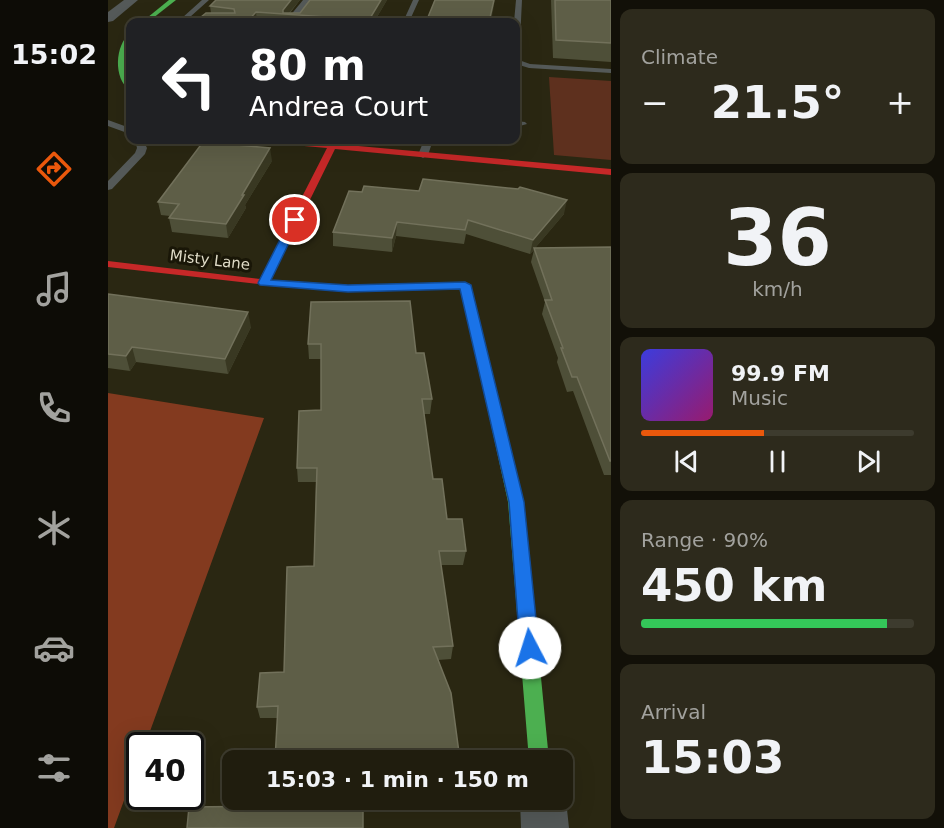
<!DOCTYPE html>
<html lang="en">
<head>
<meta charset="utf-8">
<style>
  :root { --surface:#201d0e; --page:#2d2a1c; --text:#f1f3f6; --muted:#a2a29e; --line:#3d3b2e; --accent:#ea580c }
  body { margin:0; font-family:"DejaVu Sans",sans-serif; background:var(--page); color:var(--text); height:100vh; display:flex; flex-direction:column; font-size:22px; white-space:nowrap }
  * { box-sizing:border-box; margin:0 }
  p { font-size:20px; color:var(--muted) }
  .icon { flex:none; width:33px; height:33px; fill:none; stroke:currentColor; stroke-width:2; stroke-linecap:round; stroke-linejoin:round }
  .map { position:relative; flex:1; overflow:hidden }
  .sheet { display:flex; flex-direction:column; gap:9px; padding:9px; background:#121008; width:333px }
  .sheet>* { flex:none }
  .hud { position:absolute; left:18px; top:18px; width:394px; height:126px; border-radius:12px; box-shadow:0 6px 24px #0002,0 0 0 2px var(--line); background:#202124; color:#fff; overflow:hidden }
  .speed { position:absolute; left:18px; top:732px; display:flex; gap:12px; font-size:30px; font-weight:700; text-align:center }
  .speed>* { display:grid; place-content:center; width:78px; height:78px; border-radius:50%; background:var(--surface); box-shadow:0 6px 24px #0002,0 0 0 2px var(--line); line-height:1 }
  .speed .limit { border:3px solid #111; border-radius:9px; background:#fff; color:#111 }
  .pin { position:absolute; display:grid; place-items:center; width:51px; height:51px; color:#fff; margin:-26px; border:3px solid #fff; border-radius:50%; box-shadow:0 2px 6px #0007 }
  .me { position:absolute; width:66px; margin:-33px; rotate:355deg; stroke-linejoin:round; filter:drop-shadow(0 0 4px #0008) }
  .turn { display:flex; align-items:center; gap:21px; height:126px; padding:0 24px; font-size:27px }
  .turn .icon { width:78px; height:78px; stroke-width:2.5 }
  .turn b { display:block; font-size:42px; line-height:51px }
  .big { font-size:45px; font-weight:700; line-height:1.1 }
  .sheet .card { flex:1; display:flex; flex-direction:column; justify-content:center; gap:9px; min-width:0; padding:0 21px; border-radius:12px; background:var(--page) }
  .sheet .dial { align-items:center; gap:0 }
  .dial b { font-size:78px; line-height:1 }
  .song { display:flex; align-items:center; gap:18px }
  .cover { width:72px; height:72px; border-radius:9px; background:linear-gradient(135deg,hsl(240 70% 55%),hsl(320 70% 35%)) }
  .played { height:6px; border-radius:3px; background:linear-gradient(90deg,var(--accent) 45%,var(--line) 45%) }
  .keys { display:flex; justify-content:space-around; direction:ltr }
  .heat { display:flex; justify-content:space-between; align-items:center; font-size:33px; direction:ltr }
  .charge { height:9px; border-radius:4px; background:linear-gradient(90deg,#34c759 90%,var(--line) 0) }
  .trip { position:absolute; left:114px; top:750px; width:351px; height:60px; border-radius:12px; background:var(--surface); box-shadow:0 6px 24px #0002,0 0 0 2px var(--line); font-weight:700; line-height:60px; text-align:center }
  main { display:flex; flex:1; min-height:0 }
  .tabs { display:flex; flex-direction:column; width:108px; justify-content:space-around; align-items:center; background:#0d0c06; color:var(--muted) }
  .tabs .icon { width:42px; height:42px }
  .tabs .current { color:var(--accent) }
  .tabs b { font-size:27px; color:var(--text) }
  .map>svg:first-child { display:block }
  .green { fill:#5e301e }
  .forest { fill:#833a1f }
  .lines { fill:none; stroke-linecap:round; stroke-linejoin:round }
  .lane { fill:#545958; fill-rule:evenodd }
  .street { fill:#545958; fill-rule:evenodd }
  .fast { fill:#4caf50; fill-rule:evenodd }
  .slow { fill:#ffc107; fill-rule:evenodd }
  .jam { fill:#c62828; fill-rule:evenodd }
  .wall { fill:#4e4f38 }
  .shaded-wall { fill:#393822 }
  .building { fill:#5e5e47; stroke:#72715b; stroke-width:1.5 }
  .route { fill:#1a73e8; stroke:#114b97; stroke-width:1.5 }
  .labels { text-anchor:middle; stroke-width:6; stroke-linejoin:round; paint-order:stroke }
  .far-street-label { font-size:15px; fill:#dfdbc7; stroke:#191607 }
</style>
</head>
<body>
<main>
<nav class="tabs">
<b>15:02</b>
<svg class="icon current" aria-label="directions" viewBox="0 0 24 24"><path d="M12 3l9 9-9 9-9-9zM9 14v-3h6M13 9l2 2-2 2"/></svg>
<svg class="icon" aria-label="music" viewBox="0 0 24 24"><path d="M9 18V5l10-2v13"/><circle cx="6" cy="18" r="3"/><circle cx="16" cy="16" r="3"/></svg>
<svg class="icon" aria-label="phone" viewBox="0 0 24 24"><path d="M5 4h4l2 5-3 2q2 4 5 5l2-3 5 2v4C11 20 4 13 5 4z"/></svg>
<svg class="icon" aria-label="climate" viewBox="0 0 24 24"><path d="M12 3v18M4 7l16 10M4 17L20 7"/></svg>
<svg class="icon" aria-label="car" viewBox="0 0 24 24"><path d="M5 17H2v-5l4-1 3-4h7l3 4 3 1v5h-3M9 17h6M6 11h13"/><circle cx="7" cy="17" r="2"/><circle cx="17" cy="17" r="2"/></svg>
<svg class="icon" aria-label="filters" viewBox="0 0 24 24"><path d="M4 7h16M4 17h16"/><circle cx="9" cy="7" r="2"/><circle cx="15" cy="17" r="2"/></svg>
</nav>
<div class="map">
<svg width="503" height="828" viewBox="0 0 503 828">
  <rect width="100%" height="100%" fill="#2a2712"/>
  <path class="green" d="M 441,77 L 503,81 L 503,160 L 446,155 Z"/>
  <path class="forest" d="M 0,393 L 156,418 L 37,745 L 32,746 L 31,759 L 6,828 L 0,828 Z"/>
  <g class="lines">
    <g class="lane">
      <path d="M 94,0 L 101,0 L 82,17 L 127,22 L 74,20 L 74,18 Z"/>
      <path d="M 305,0 L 311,0 L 301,22 L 295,22 Z"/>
      <path d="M 408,0 L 414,0 L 412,41 L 408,43 L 408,22 L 406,22 Z"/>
      <path d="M 408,59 L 422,64 L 503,69 L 503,73 L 421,68 L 408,64 Z"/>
      <path d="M 0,120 L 22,128 L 22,134 L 0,126 Z"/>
      <path d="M 408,121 L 417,122 L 419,124 L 408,127 Z"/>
      <path d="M 27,140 L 35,140 L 39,148 L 37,154 L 4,189 L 0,190 L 0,181 L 27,153 L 29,148 Z"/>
      <path d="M 316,140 L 325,140 L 320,155 L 315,158 L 310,155 Z"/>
    </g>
    <g class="street">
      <path d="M 16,0 L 30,0 L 5,21 L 0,22 L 0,12 Z"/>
      <path d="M 195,0 L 208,0 L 191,22 L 177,22 Z"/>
      <path d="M 454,792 L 458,800 L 461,828 L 413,828 L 412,800 L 454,800 Z"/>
    </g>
    <g class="fast">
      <path d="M 61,0 L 68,0 L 40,22 L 34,22 Z"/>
      <path d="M 22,33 C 23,42 17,51 17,62 C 17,72 23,81 22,90 C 5,79 7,45 22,33 Z"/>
      <path d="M 389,415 L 396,420 L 416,502 L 441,760 L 421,760 L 400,502 L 382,420 Z"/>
    </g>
    <path class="slow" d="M 156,280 L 240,285 L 361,283 L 396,420 L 394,423 L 384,423 L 382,420 L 352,288 L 240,291 L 152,285 L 150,283 Z"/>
    <path class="jam" d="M 158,140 L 184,140 L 503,169 L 503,175 L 227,149 L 160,285 L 0,267 L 0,261 L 152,279 L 219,148 L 162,143 Z"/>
  </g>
  <g class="wall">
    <path d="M 192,0 L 182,13 L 192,13 L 279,0 L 266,22 L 87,22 L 103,13 L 102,6 Z"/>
    <path d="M 443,0 L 503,0 L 503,62 L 445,58 Z"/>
    <path d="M 164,161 L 137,205 L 138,208 L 120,238 L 64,232 L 61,218 L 62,216 L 53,215 L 50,202 Z"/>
    <path d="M 254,192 L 456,214 L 427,248 L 503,247 L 503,475 L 496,475 L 465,391 L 459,392 L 449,362 L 450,358 L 434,314 L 437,302 L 423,262 L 426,250 L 422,254 L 358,234 L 356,244 L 288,236 L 284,252 L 225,246 L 225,232 Z"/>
    <path d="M 0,294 L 143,327 L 120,374 L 28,362 L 22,371 L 0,368 Z"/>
    <path d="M 203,302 L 308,353 L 324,399 L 322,414 L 316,414 L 325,479 L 339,519 L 358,551 L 355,565 L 333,565 L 345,646 L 343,659 L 330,660 L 169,718 L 152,718 L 149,707 L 176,672 L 206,566 L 208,482 L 190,482 L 189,468 L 213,410 L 213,359 L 201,359 L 200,344 Z"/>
  </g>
  <g class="shaded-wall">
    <path d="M 183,0 L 192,0 L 180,14 L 175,14 L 175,10 Z"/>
    <path d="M 273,0 L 279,0 L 266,22 L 261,22 L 261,20 Z"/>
    <path d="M 386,0 L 387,0 L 383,22 L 381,22 Z"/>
    <path d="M 148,12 L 149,22 L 139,22 Z"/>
    <path d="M 162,148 L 164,161 L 137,205 L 138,208 L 120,238 L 118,224 L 134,195 Z"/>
    <path d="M 459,200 L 456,214 L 422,254 L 425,240 Z"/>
    <path d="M 289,222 L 288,236 L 284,252 L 284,238 Z"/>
    <path d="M 140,312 L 143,327 L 120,374 L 117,359 Z"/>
    <path d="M 24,347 L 28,362 L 22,371 L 18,356 Z"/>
  </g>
  <g class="building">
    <path d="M 108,0 L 183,0 L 175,10 L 175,13 L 192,13 L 202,0 L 273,0 L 261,20 L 148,12 L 139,22 L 87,22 L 98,13 L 127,13 L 126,9 L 102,6 Z"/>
    <path d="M 327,0 L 386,0 L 381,22 L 318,22 Z"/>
    <path d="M 447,0 L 503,0 L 503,43 L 448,40 Z"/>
    <path d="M 95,142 L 162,148 L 134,195 L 136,195 L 118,224 L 61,218 L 71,204 L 50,202 Z"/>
    <path d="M 315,179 L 410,189 L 412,187 L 459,200 L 425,240 L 360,220 L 357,230 L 289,222 L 284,238 L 225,232 L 241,191 L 254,192 L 256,186 L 311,191 Z"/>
    <path d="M 503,247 L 503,461 L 502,461 L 469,377 L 464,377 L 453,348 L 455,348 L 437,300 L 444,300 L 426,248 Z"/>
    <path d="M 0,294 L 140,312 L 117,359 L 24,347 L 18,356 L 0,354 Z"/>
    <path d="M 302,301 L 308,353 L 316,353 L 324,399 L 314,399 L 325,479 L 334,479 L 339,519 L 354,519 L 358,551 L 331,551 L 345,646 L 325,647 L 343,693 L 352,760 L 167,760 L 170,706 L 149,707 L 152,673 L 176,672 L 179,567 L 206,566 L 209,468 L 189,468 L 191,411 L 213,410 L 213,344 L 200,344 L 203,302 Z"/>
    <path d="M 166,800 L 255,800 L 255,828 L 79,828 L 81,807 L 166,806 Z"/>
  </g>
  <path class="route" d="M 187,217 L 192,220 L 163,280 L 240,285 L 357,282 L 363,285 L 416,502 L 431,648 L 428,654 L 422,656 L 415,654 L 412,648 L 401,502 L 352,289 L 240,292 L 152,285 L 150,283 L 182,220 Z"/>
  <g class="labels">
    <g class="far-street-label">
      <text transform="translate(102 260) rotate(7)" y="5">Misty Lane</text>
    </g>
  </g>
</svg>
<div class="speed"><div class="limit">40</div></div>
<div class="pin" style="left:187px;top:220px;background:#d93025"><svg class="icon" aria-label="arrive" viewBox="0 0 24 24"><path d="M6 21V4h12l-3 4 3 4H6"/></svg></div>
<svg class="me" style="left:422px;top:648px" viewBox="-20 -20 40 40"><circle r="19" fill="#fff"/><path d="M0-13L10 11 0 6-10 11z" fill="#1a73e8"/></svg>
<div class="trip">15:03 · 1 min · 150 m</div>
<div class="hud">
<div class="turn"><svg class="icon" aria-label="left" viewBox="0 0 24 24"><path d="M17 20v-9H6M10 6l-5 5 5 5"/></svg><div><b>80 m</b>Andrea Court</div></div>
</div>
</div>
<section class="sheet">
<div class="card"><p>Climate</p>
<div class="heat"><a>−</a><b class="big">21.5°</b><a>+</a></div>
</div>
<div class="card dial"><b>36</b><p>km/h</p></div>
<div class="card">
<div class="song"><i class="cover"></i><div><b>99.9 FM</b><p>Music</p></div></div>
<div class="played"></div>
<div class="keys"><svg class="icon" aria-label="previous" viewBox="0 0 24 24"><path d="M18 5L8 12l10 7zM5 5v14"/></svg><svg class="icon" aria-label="pause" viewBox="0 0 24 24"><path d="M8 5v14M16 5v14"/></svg><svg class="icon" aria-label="next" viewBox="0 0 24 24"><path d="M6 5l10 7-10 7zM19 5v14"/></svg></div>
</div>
<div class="card"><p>Range · 90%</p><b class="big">450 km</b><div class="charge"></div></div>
<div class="card"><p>Arrival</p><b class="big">15:03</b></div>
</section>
</main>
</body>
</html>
